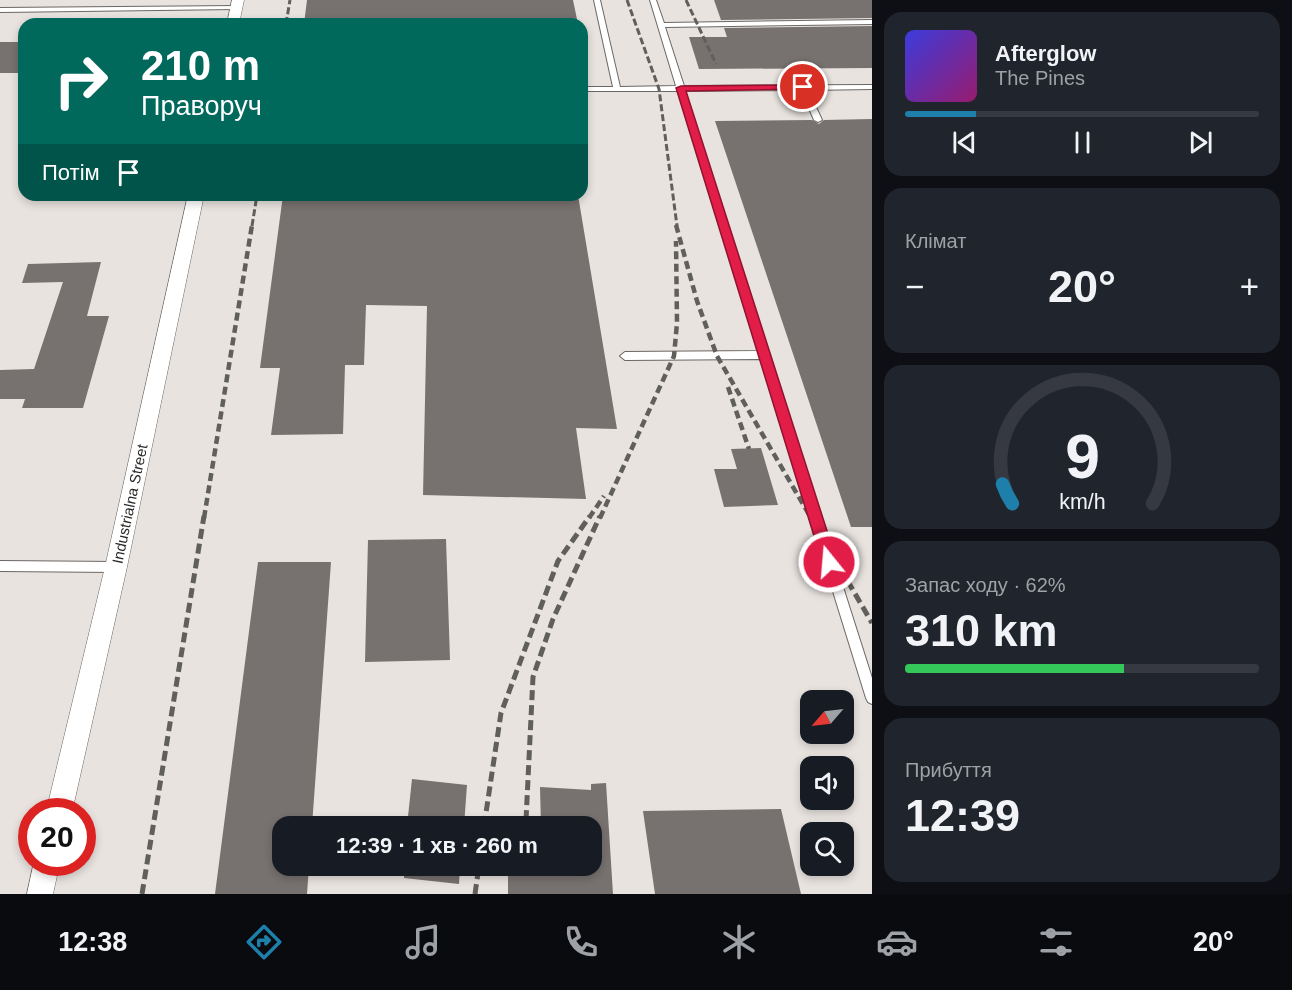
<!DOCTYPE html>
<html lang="uk">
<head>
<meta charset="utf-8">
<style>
  :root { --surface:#171b24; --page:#20242c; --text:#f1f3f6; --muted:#9ea1a6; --line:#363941; --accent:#1d7faa }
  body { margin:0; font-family:Arial,sans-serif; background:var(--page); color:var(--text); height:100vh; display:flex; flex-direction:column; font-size:22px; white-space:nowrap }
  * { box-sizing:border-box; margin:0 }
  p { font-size:20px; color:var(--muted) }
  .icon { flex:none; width:33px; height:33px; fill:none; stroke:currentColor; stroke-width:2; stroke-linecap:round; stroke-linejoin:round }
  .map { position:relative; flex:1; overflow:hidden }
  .sheet { display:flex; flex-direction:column; gap:12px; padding:12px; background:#0d0f14; width:420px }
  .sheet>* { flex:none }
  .hud { position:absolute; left:18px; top:18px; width:570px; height:183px; border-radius:18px; box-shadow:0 3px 9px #0003; background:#00695c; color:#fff; overflow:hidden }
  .needle { width:39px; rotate:242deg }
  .buttons { position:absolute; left:800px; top:690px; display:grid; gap:12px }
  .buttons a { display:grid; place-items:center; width:54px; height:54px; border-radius:12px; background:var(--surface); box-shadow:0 3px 9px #0003; font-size:30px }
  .speed { position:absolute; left:18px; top:798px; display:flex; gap:12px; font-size:30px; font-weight:700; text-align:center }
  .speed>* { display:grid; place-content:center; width:78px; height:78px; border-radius:50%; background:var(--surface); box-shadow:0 3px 9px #0003; line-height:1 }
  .speed .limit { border:9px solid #d22; background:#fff; color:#111 }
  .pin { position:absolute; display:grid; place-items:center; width:51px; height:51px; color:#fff; margin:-26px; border:3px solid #fff; border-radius:50%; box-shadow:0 2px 6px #0007 }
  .me { position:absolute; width:66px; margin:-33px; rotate:343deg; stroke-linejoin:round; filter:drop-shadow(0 0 4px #0008) }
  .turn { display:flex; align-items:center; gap:21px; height:126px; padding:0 24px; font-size:27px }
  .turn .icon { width:78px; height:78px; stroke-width:2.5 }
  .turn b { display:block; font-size:42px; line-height:51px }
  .then { display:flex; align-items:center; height:57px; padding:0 24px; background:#0003; gap:12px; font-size:22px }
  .big { font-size:45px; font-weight:600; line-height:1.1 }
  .sheet .card { flex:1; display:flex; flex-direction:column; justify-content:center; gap:9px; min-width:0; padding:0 21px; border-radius:18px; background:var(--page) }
  .sheet .dial { align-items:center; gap:0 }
  .dial svg { height:156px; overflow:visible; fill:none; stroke:var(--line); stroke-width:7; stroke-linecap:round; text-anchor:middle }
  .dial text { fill:var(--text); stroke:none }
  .song { display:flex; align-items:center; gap:18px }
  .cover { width:72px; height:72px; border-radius:9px; background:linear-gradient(135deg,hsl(240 70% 55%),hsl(320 70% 35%)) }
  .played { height:6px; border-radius:3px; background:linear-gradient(90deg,var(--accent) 20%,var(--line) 20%) }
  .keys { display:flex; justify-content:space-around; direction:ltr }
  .heat { display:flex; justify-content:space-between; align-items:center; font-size:33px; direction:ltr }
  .charge { height:9px; border-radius:4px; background:linear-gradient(90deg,#34c759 62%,var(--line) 0) }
  .trip { position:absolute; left:272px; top:816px; width:330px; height:60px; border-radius:18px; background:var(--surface); box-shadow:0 3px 9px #0003; font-weight:600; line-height:60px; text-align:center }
  .tabs { display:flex; height:96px; justify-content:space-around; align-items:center; background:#090b0e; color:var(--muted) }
  .tabs .icon { width:42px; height:42px }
  .tabs .current { color:var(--accent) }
  .tabs b { font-size:27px; color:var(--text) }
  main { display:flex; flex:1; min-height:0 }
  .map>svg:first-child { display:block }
  .building { fill:#77726f }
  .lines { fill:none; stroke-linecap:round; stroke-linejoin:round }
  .lane-casing { stroke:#6c6764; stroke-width:2 }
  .street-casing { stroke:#6c6764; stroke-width:1 }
  .lane { fill:#fff; fill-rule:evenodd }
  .street { fill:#fff; fill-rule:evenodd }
  .rail-far2 { stroke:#615f5c; stroke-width:3; stroke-dasharray:7 3; stroke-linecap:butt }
  .rail-far1 { stroke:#615f5c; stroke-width:4.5; stroke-dasharray:8 4.5; stroke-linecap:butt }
  .rail { stroke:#615f5c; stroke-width:5; stroke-dasharray:10 5; stroke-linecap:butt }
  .route { fill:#e11d48; stroke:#92132f; stroke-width:1.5 }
  .labels { text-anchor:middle; stroke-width:4.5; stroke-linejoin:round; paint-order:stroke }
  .street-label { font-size:15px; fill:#2a2927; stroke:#fff }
</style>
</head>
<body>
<main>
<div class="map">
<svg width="872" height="894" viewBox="0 0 872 894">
  <rect width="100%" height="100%" fill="#e8e3df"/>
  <g class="building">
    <path d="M 307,0 L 573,0 L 578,24 L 304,24 Z"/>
    <path d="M 714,0 L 872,0 L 872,18 L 721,20 Z"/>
    <path d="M 872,26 L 872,68 L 699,69 L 689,37 L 727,37 L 724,28 Z"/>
    <rect x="0" y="42" width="24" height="31"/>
    <path d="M 872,119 L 872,527 L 851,527 L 715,121 L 812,120 L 819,124 L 824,120 Z"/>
    <path d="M 283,195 L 578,195 L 617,429 L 576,428 L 586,499 L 423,495 L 427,306 L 366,305 L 364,365 L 345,365 L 343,434 L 271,435 L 280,368 L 260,368 Z"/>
    <path d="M 101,262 L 87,316 L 109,316 L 83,408 L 22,408 L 25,399 L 0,399 L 0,370 L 34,369 L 63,282 L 22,283 L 28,264 Z"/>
    <path d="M 761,448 L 778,505 L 724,507 L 714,469 L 737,469 L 731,449 Z"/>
    <path d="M 446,539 L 450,660 L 365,662 L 368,540 Z"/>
    <path d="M 258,562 L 331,562 L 312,826 L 282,826 L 282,866 L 309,866 L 307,894 L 215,894 Z"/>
    <path d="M 412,779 L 467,785 L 464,826 L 407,826 Z"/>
    <path d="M 606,783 L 613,894 L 508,894 L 508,866 L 591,866 L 591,826 L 541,826 L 540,787 L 591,790 L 591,784 Z"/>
    <path d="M 781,809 L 801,894 L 655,894 L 643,811 Z"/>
    <path d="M 404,866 L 460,866 L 459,884 L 404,878 Z"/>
  </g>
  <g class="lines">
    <defs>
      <g id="lane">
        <path d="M 594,0 L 600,0 L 620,87 L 676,86 L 650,0 L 656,0 L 664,23 L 872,20 L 872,24 L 665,27 L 684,86 L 872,85 L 872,89 L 808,90 L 822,120 L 818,122 L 814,120 L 801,90 L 685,91 L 872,678 L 872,704 L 868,702 L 866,698 L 761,359 L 625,360 L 620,356 L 625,352 L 758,351 L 678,91 L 582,91 L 582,87 L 613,87 Z"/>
        <path d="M 239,6 L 240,7 L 237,9 L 0,12 L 0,8 Z"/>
        <path d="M 0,561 L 116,562 L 120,563 L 122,567 L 120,571 L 116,572 L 0,571 Z"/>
      </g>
      <g id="street">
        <path d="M 232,0 L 244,0 L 239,24 L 227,24 Z"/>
        <path d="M 188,195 L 204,195 L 127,567 L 72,812 L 46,812 L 105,567 Z"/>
        <path d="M 34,862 L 60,862 L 53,894 L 27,894 Z"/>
      </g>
    </defs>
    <use href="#lane" class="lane-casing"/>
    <use href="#street" class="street-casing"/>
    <use href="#lane" class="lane"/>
    <use href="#street" class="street"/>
    <g class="rail-far2">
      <path d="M 627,0 L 659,89 L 677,226"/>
      <path d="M 686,0 L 716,64"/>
      <path d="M 286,24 L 290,0"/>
      <path d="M 252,226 L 257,195"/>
    </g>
    <g class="rail-far1">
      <path d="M 676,225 L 697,301 L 717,356 L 811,518"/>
      <path d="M 728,387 L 749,449"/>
      <path d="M 204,518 L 252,225"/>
      <path d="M 589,518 L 604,496"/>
      <path d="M 600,518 L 674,356 L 677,323 L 676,241"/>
    </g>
    <g class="rail">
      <path d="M 810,516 L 872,623"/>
      <path d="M 526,820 L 533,677 L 553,619 L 600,516"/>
      <path d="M 484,826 L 501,713 L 558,561 L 590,516"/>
      <path d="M 142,894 L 204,516"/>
      <path d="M 475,894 L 479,866"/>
    </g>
  </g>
  <path class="route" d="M 803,85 L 806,85 L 806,89 L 686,91 L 837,562 L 834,567 L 829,569 L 824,567 L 822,562 L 676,88 L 681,86 Z"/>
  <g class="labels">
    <g class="street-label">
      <text transform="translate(130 504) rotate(-78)" y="5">Industrialna Street</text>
    </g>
  </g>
</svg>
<div class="buttons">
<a><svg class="needle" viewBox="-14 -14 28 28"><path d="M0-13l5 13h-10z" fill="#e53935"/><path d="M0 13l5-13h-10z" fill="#9ea1a6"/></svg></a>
<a><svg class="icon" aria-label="sound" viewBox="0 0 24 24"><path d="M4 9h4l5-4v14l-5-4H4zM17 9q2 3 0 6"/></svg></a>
<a><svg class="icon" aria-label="search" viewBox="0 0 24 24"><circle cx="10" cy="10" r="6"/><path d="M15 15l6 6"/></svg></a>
</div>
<div class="speed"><div class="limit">20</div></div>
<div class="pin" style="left:803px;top:87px;background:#d93025"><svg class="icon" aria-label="arrive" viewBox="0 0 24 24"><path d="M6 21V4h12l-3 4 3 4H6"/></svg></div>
<svg class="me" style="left:829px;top:562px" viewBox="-20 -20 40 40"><circle r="17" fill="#e11d48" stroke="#fff" stroke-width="3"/><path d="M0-11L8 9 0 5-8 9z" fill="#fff"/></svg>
<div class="trip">12:39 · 1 хв · 260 m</div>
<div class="hud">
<div class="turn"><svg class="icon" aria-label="right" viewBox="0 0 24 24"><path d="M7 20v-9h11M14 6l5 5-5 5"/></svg><div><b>210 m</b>Праворуч</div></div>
<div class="then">Потім<svg class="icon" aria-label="arrive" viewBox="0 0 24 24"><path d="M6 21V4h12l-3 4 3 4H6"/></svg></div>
</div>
</div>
<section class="sheet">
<div class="card">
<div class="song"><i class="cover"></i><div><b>Afterglow</b><p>The Pines</p></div></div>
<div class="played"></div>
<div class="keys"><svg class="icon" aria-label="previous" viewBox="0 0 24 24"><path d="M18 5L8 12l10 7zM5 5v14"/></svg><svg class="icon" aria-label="pause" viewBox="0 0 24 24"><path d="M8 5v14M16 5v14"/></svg><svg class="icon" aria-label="next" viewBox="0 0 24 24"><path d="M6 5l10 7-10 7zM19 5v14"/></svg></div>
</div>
<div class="card"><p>Клімат</p>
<div class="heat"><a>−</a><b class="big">20°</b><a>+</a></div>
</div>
<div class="card dial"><svg viewBox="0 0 100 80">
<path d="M14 69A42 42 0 1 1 86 69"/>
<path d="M14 69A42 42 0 0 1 9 59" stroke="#1d7faa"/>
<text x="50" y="56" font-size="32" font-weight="700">9</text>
<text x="50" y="72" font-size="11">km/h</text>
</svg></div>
<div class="card"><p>Запас ходу · 62%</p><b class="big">310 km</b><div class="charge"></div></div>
<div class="card"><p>Прибуття</p><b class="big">12:39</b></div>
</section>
</main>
<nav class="tabs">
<b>12:38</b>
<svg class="icon current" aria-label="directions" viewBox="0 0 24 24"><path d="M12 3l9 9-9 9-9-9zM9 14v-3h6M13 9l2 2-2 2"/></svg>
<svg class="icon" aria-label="music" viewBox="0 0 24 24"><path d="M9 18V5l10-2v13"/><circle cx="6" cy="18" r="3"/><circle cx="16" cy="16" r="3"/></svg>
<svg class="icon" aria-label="phone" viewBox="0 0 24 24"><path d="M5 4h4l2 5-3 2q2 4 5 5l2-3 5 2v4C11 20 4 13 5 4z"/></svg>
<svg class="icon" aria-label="climate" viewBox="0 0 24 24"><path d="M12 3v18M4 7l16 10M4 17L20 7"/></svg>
<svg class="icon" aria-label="car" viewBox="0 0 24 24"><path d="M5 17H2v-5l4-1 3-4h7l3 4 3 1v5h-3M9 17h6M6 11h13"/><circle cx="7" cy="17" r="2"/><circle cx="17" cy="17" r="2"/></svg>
<svg class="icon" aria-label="filters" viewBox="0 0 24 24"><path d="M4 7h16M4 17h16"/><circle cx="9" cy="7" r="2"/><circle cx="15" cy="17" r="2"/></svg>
<b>20°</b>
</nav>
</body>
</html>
